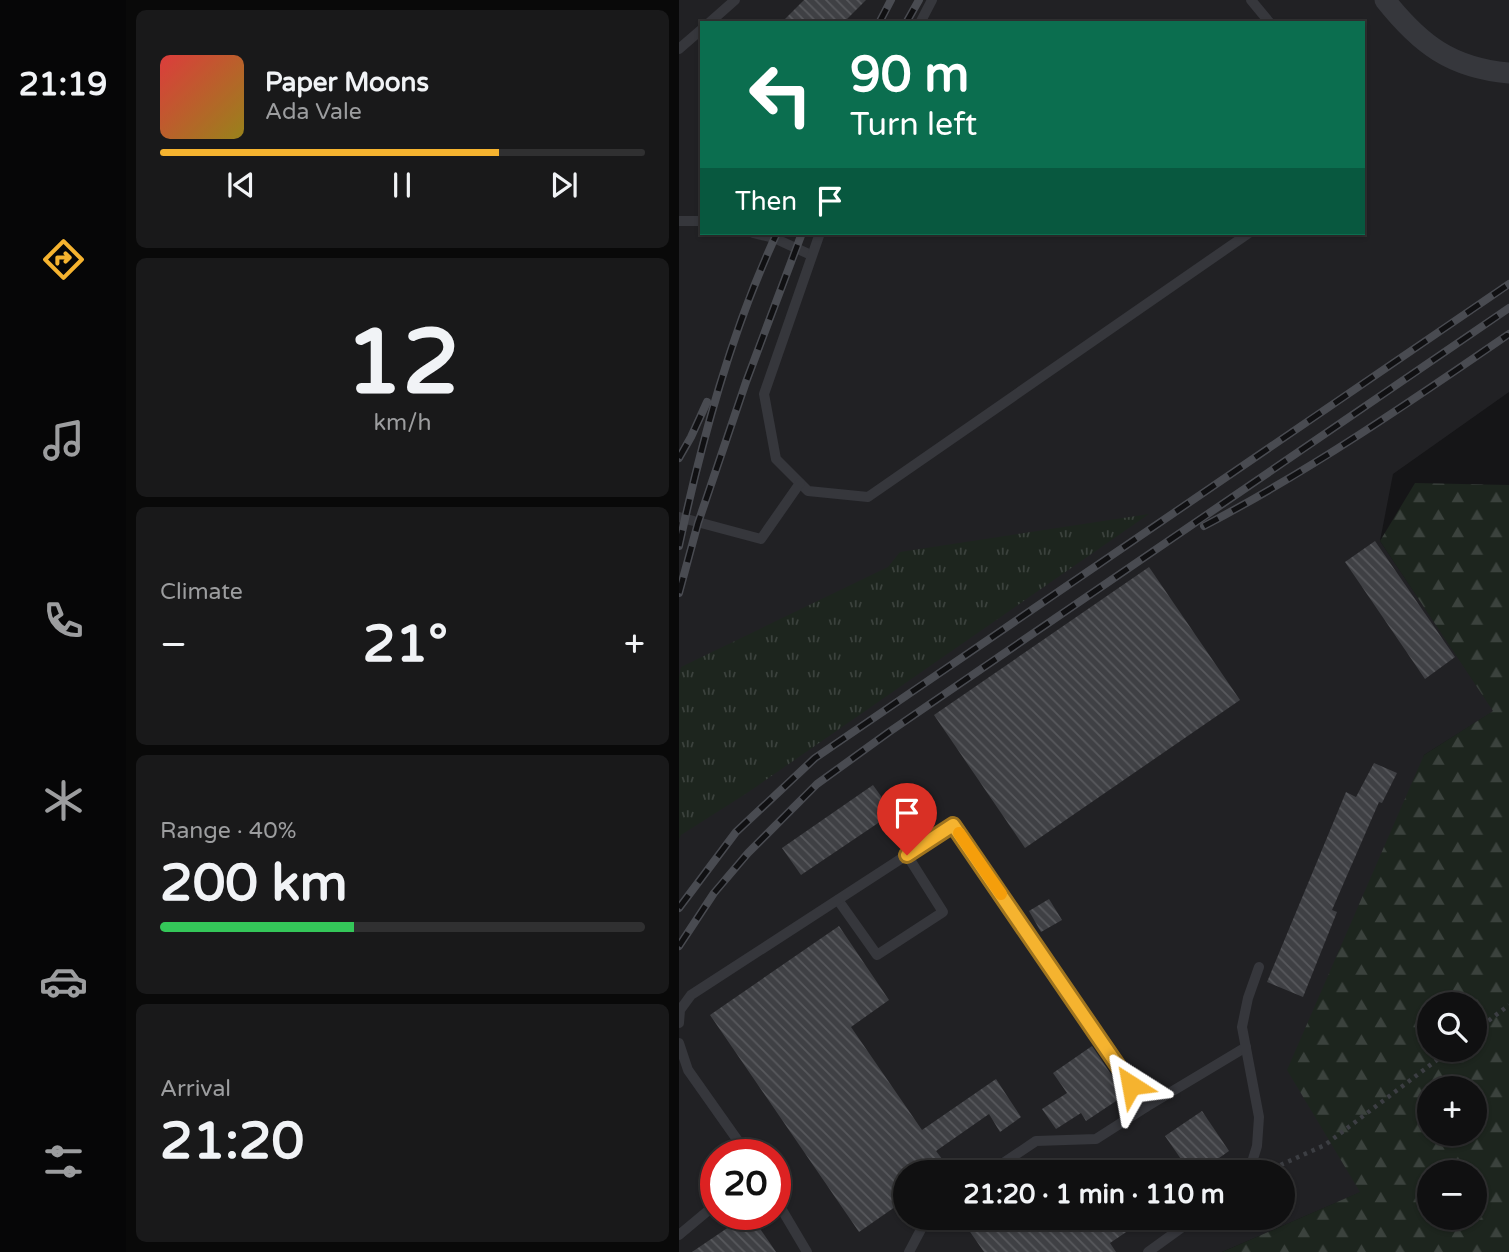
<!DOCTYPE html>
<html lang="en">
<head>
<meta charset="utf-8">
<style>
  :root { --surface:#101011; --page:#19191a; --text:#f1f3f6; --muted:#9c9d9f; --line:#303031; --accent:#f5b32f }
  body { margin:0; font-family:"Varela Round",sans-serif; background:var(--page); color:var(--text); height:100vh; display:flex; flex-direction:column; font-size:26px; white-space:nowrap }
  * { box-sizing:border-box; margin:0 }
  p { font-size:23px; color:var(--muted) }
  .icon { flex:none; width:38px; height:38px; fill:none; stroke:currentColor; stroke-width:2; stroke-linecap:round; stroke-linejoin:round }
  .map { position:relative; flex:1; overflow:hidden }
  .sheet { display:flex; flex-direction:column; gap:10px; padding:10px; background:#090909; width:553px }
  .sheet>* { flex:none }
  .guide { position:absolute; left:21px; top:21px; width:665px; height:214px; border-radius:0px; box-shadow:0 2px 5px #0004,0 0 0 2px var(--line); background:#0b6e4f; color:#fff; overflow:hidden }
  .tools { position:absolute; left:738px; top:992px; display:grid; gap:14px }
  .tools a { display:grid; place-items:center; width:70px; height:70px; border-radius:50%; background:var(--surface); box-shadow:0 2px 5px #0004,0 0 0 2px var(--line); font-size:35px }
  .speed { position:absolute; left:21px; top:1139px; display:flex; gap:14px; font-size:35px; font-weight:700; text-align:center }
  .speed>* { display:grid; place-content:center; width:91px; height:91px; border-radius:50%; background:var(--surface); box-shadow:0 2px 5px #0004,0 0 0 2px var(--line); line-height:1 }
  .speed .limit { border:10px solid #d22; background:#fff; color:#111 }
  .pin { position:absolute; display:grid; place-items:center; width:60px; height:60px; color:#fff; margin:-72px -30px; border-radius:50% 50% 50% 0; rotate:-45deg; box-shadow:0 0 7px #0007 }
  .pin .icon { rotate:45deg }
  .me { position:absolute; width:77px; margin:-38px; rotate:326deg; stroke-linejoin:round; filter:drop-shadow(0 0 5px #0008) }
  .turn { display:flex; align-items:center; gap:24px; height:147px; padding:0 35px; font-size:32px }
  .turn .icon { width:91px; height:91px; stroke-width:2.5 }
  .turn b { display:block; font-size:49px; line-height:60px }
  .then { display:flex; align-items:center; height:66px; padding:0 35px; background:#0003; gap:14px; font-size:26px }
  .big { font-size:52px; font-weight:800; line-height:1.1 }
  .sheet .card { flex:1; display:flex; flex-direction:column; justify-content:center; gap:10px; min-width:0; padding:0 24px; border-radius:10px; background:var(--page) }
  .sheet .dial { align-items:center; gap:0 }
  .dial b { font-size:91px; line-height:1 }
  .song { display:flex; align-items:center; gap:21px }
  .cover { width:84px; height:84px; border-radius:10px; background:linear-gradient(135deg,hsl(0 70% 55%),hsl(50 70% 35%)) }
  .played { height:7px; border-radius:4px; background:linear-gradient(90deg,var(--accent) 70%,var(--line) 70%) }
  .keys { display:flex; justify-content:space-around; direction:ltr }
  .heat { display:flex; justify-content:space-between; align-items:center; font-size:38px; direction:ltr }
  .charge { height:10px; border-radius:5px; background:linear-gradient(90deg,#34c759 40%,var(--line) 0) }
  .trip { position:absolute; left:214px; top:1160px; width:402px; height:70px; border-radius:35px; background:var(--surface); box-shadow:0 2px 5px #0004,0 0 0 2px var(--line); font-weight:800; line-height:70px; text-align:center }
  main { display:flex; flex:1; min-height:0 }
  .dock { display:flex; flex-direction:column; width:126px; justify-content:space-around; align-items:center; background:#060607; color:var(--muted) }
  .dock .icon { width:49px; height:49px }
  .dock .current { color:var(--accent) }
  .dock b { font-size:32px; color:var(--text) }
  .map>svg:first-child { display:block }
  .built { fill:#212124; fill-rule:evenodd }
  .grass { fill:url(#grass-tufts) }
  .forest { fill:url(#forest-firs); fill-rule:evenodd }
  .building { fill:url(#building-back-hatch) }
  .lines { fill:none; stroke-linecap:round; stroke-linejoin:round }
  .path { stroke:#3c3e43; stroke-width:4.5; stroke-dasharray:3.5 5; stroke-linecap:butt }
  .service { stroke:#36373c; stroke-width:10 }
  .minor { stroke:#36373c; stroke-width:21 }
  .rail-casing { stroke:#494b51; stroke-width:8 }
  .rail { stroke:#101012; stroke-width:5; stroke-dasharray:16; stroke-linecap:butt }
  .route-casing { stroke:#9f741f; stroke-width:18 }
  .route { stroke:#f5b32f; stroke-width:12 }
  .slow { stroke:#f59e0b; stroke-width:12 }
</style>
</head>
<body>
<main>
<nav class="dock">
<b>21:19</b>
<svg class="icon current" aria-label="directions" viewBox="0 0 24 24"><path d="M12 3l9 9-9 9-9-9zM9 14v-3h6M13 9l2 2-2 2"/></svg>
<svg class="icon" aria-label="music" viewBox="0 0 24 24"><path d="M9 18V5l10-2v13"/><circle cx="6" cy="18" r="3"/><circle cx="16" cy="16" r="3"/></svg>
<svg class="icon" aria-label="phone" viewBox="0 0 24 24"><path d="M5 4h4l2 5-3 2q2 4 5 5l2-3 5 2v4C11 20 4 13 5 4z"/></svg>
<svg class="icon" aria-label="climate" viewBox="0 0 24 24"><path d="M12 3v18M4 7l16 10M4 17L20 7"/></svg>
<svg class="icon" aria-label="car" viewBox="0 0 24 24"><path d="M5 17H2v-5l4-1 3-4h7l3 4 3 1v5h-3M9 17h6M6 11h13"/><circle cx="7" cy="17" r="2"/><circle cx="17" cy="17" r="2"/></svg>
<svg class="icon" aria-label="filters" viewBox="0 0 24 24"><path d="M4 7h16M4 17h16"/><circle cx="9" cy="7" r="2"/><circle cx="15" cy="17" r="2"/></svg>
</nav>
<section class="sheet">
<div class="card">
<div class="song"><i class="cover"></i><div><b>Paper Moons</b><p>Ada Vale</p></div></div>
<div class="played"></div>
<div class="keys"><svg class="icon" aria-label="previous" viewBox="0 0 24 24"><path d="M18 5L8 12l10 7zM5 5v14"/></svg><svg class="icon" aria-label="pause" viewBox="0 0 24 24"><path d="M8 5v14M16 5v14"/></svg><svg class="icon" aria-label="next" viewBox="0 0 24 24"><path d="M6 5l10 7-10 7zM19 5v14"/></svg></div>
</div>
<div class="card dial"><b>12</b><p>km/h</p></div>
<div class="card"><p>Climate</p>
<div class="heat"><a>−</a><b class="big">21°</b><a>+</a></div>
</div>
<div class="card"><p>Range · 40%</p><b class="big">200 km</b><div class="charge"></div></div>
<div class="card"><p>Arrival</p><b class="big">21:20</b></div>
</section>
<div class="map">
<svg width="830" height="1252" viewBox="0 0 830 1252">
  <defs>
    <pattern id="grass-tufts" width="24" height="20" patternUnits="userSpaceOnUse" patternTransform="scale(1.75)"><rect width="24" height="20" fill="#1d251e"/><path d="M3 7l-1-3M5 7V3M7 7l1-3M15 17l-1-3M17 17v-4M19 17l1-3" fill="none" stroke="#3b423d"/></pattern>
    <pattern id="forest-firs" width="22" height="20" patternUnits="userSpaceOnUse" patternTransform="scale(1.75)"><rect width="22" height="20" fill="#1d251e"/><path d="M5 1l3.5 6h-7zM16 11l3.5 6h-7z" fill="#3b423d"/></pattern>
    <pattern id="building-back-hatch" width="6" height="6" patternUnits="userSpaceOnUse" patternTransform="scale(1.75)"><rect width="6" height="6" fill="#3f4044"/><path d="M-1 5l2 2M0 0l6 6M5-1l2 2" fill="none" stroke="#58595d"/></pattern>
  </defs>
  <rect width="100%" height="100%" fill="#151517"/>
  <path class="built" d="M 0,0 L 830,0 L 830,392 L 714,474 L 701,541 L 815,711 L 745,755 L 682,1192 L 543,1252 L 0,1252 ZM 23,23 L 684,23 L 684,233 L 23,233 ZM 37,1155 L 96,1155 L 96,1214 L 37,1214 ZM 226,1172 L 604,1172 L 604,1218 L 226,1218 Z"/>
  <path class="grass" d="M 470,514 L 68,793 L 2,835 L 0,839 L 0,677 L 2,667 L 209,567 L 221,552 Z"/>
  <path class="forest" d="M 736,483 L 830,485 L 830,1252 L 543,1252 L 681,1192 L 608,1070 L 745,755 L 814,711 L 701,541 ZM 751,1004 L 796,1004 L 796,1050 L 751,1050 ZM 751,1088 L 796,1088 L 796,1134 L 751,1134 ZM 751,1172 L 796,1172 L 796,1218 L 751,1218 Z"/>
  <g class="building">
    <path d="M 125,0 L 187,0 L 164,23 L 102,23 Z"/>
    <path d="M 696,541 L 776,657 L 746,679 L 666,562 Z"/>
    <path d="M 470,567 L 561,700 L 346,848 L 255,715 Z"/>
    <path d="M 695,763 L 718,773 L 703,803 L 700,802 L 653,910 L 658,912 L 624,997 L 588,982 L 667,792 L 677,797 Z"/>
    <path d="M 194,785 L 214,813 L 122,875 L 103,848 Z"/>
    <path d="M 370,899 L 383,920 L 362,932 L 350,911 Z"/>
    <path d="M 160,926 L 210,1000 L 172,1027 L 243,1130 L 317,1079 L 342,1117 L 321,1132 L 310,1114 L 257,1151 L 273,1172 L 226,1172 L 226,1200 L 180,1232 L 31,1015 Z"/>
    <path d="M 413,1046 L 446,1095 L 407,1121 L 402,1113 L 377,1129 L 363,1109 L 388,1093 L 374,1073 Z"/>
    <path d="M 523,1111 L 550,1151 L 520,1172 L 511,1172 L 486,1136 Z"/>
    <path d="M 69,1214 L 71,1214 L 97,1252 L 13,1252 Z"/>
    <path d="M 299,1218 L 468,1218 L 431,1243 L 437,1252 L 305,1252 L 287,1226 Z"/>
  </g>
  <g class="lines">
    <g class="path">
      <path d="M 796,1031 L 830,1005"/>
      <path d="M 586,1172 L 646,1145 L 771,1050"/>
    </g>
    <g class="service">
      <path d="M 572,0 L 591,23"/>
      <path d="M 30,23 L 56,0"/>
      <path d="M 241,23 L 253,0"/>
      <path d="M 0,49 L 23,29"/>
      <path d="M 0,221 L 23,221"/>
      <path d="M 74,233 L 95,238 L 132,255"/>
      <path d="M 141,233 L 85,394 L 97,459 L 129,491 L 189,497 L 570,233"/>
      <path d="M 0,517 L 82,539 L 121,483"/>
      <path d="M 159,900 L 198,955 L 264,912 L 228,855"/>
      <path d="M 0,1023 L 1,1010 L 12,995 L 274,825 L 467,1107 L 567,1047"/>
      <path d="M 0,1043 L 9,1070 L 69,1155"/>
      <path d="M 311,1172 L 357,1141 L 417,1139 L 467,1107"/>
      <path d="M 570,1172 L 578,1146 L 580,1117 L 563,1027 L 569,998 L 580,967"/>
      <path d="M 96,1198 L 128,1252"/>
      <path d="M 0,1235 L 37,1204"/>
      <path d="M 230,1252 L 248,1218"/>
      <path d="M 469,1252 L 516,1218"/>
    </g>
    <path class="minor" d="M 706,0 C 741,44 772,68 830,73"/>
    <defs>
      <g id="rail">
        <path d="M 200,23 L 212,0"/>
        <path d="M 227,23 L 240,0"/>
        <path d="M 0,458 L 12,437 L 28,402"/>
        <path d="M 525,526 C 632,470 731,402 830,334"/>
        <path d="M 0,546 C 23,439 52,332 98,233"/>
        <path d="M 0,593 L 19,523 L 67,382 L 123,233"/>
        <path d="M 0,908 L 57,832 L 136,758 L 830,284"/>
        <path d="M 0,946 L 35,893 L 69,853 L 138,784 L 210,732 L 830,308"/>
      </g>
    </defs>
    <use href="#rail" class="rail-casing"/>
    <use href="#rail" class="rail"/>
  </g>
  <g class="lines">
    <defs>
      <path id="route" d="M 228,855 L 274,825 L 452,1085"/>
    </defs>
    <use href="#route" class="route-casing"/>
    <use href="#route" class="route"/>
    <path class="slow" d="M 280,833 L 322,894"/>
  </g>
</svg>
<div class="tools">
<a><svg class="icon" aria-label="search" viewBox="0 0 24 24"><circle cx="10" cy="10" r="6"/><path d="M15 15l6 6"/></svg></a>
<a>+</a>
<a>−</a>
</div>
<div class="speed"><div class="limit">20</div></div>
<div class="pin" style="left:228px;top:855px;background:#d93025"><svg class="icon" aria-label="arrive" viewBox="0 0 24 24"><path d="M6 21V4h12l-3 4 3 4H6"/></svg></div>
<svg class="me" style="left:452px;top:1085px" viewBox="-20 -20 40 40"><path d="M0-17L14 15 0 8-14 15z" fill="#f5b32f" stroke="#fff" stroke-width="4"/></svg>
<div class="trip">21:20 · 1 min · 110 m</div>
<div class="guide">
<div class="turn"><svg class="icon" aria-label="left" viewBox="0 0 24 24"><path d="M17 20v-9H6M10 6l-5 5 5 5"/></svg><div><b>90 m</b>Turn left</div></div>
<div class="then">Then<svg class="icon" aria-label="arrive" viewBox="0 0 24 24"><path d="M6 21V4h12l-3 4 3 4H6"/></svg></div>
</div>
</div>
</main>
</body>
</html>
